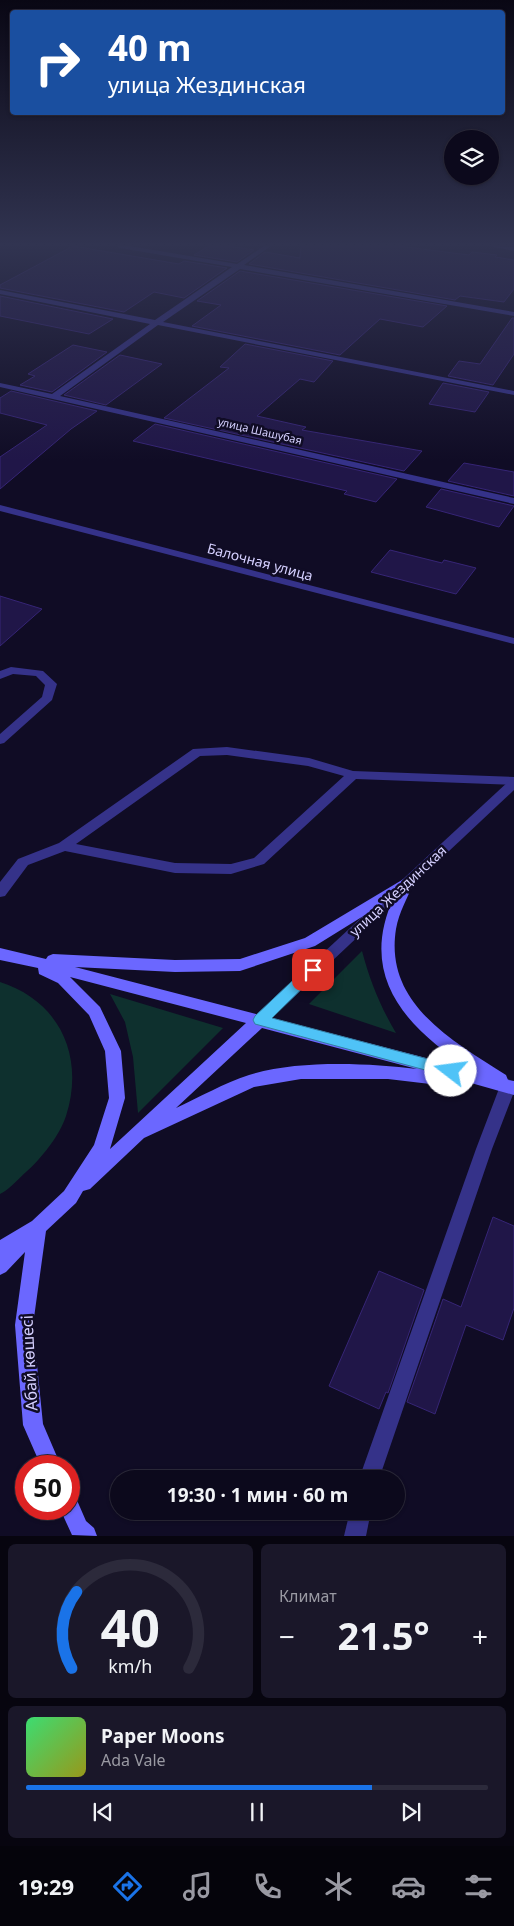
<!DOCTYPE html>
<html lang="ru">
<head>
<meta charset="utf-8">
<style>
  :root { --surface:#0c091c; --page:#1a1729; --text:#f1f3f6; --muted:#9a9aa3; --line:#2c2a3b; --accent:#1a73e8 }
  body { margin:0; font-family:"Noto Sans",sans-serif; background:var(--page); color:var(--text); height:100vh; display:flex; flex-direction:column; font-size:19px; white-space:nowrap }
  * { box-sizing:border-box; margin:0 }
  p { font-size:16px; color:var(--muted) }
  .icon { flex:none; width:28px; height:28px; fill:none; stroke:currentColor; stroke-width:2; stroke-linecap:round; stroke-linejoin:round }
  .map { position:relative; height:1536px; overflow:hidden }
  .details { display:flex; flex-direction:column; gap:8px; padding:8px; background:#07050f; flex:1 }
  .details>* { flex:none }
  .top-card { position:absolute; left:10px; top:10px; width:495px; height:105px; border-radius:5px; box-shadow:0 1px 4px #0004,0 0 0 1px var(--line); background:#1a4fa0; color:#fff; overflow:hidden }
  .fabs { position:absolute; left:444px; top:130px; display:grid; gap:10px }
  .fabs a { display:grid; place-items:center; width:55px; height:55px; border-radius:50%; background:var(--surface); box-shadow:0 1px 4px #0004,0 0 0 1px var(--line); font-size:25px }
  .speed { position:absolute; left:15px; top:1455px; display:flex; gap:10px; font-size:25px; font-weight:700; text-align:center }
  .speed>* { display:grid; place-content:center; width:65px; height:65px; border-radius:50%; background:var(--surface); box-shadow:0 1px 4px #0004,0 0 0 1px var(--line); line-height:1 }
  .speed .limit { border:8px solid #d22; background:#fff; color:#111 }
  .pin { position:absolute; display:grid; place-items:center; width:42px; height:42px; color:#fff; margin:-21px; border-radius:10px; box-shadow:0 2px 8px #0006 }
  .me { position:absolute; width:55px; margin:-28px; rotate:285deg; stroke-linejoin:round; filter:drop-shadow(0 0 4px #0008) }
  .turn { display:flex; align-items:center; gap:18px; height:105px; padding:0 15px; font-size:22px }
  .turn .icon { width:65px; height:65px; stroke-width:2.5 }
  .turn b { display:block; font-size:35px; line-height:42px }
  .big { font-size:38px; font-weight:700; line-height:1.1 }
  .details .widget { flex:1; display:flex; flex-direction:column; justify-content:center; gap:8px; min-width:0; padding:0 18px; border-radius:8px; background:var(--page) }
  .details .dial { align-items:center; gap:0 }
  .dial svg { height:130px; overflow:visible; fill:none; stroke:var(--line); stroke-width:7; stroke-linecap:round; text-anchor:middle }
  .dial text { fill:var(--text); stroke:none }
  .song { display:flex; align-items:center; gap:15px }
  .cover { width:60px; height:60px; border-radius:8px; background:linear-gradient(135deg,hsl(140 70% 55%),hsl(60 70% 35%)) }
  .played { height:5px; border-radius:2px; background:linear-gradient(90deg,var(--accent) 75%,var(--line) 75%) }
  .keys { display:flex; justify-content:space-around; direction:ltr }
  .heat { display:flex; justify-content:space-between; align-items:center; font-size:28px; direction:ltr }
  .details .tiles { flex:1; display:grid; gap:8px; grid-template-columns:1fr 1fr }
  .widget:last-child { grid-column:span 2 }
  .trip { position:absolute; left:110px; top:1470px; width:295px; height:50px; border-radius:25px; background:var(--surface); box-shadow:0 1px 4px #0004,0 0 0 1px var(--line); font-weight:700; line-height:50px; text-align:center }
  .menu { display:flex; height:80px; justify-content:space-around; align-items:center; background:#05040b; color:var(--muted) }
  .menu .icon { width:35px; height:35px }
  .menu .active { color:var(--accent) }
  .menu b { font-size:22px; color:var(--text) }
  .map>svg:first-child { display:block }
  .green { fill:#0e302e }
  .building { fill:#201648; stroke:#362576 }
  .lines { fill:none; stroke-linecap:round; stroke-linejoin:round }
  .lane { fill:#353289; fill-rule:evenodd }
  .street { fill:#353289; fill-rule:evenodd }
  .secondary { fill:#6b67ff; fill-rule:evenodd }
  .route { fill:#4fc3f7; stroke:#337fa1 }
  .labels { text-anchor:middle; stroke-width:5; stroke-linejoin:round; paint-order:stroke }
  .far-street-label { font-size:11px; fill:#d5d0ff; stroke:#100c25 }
  .street-label { font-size:14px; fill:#d5d0ff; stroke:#100c25 }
  .near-street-label { font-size:16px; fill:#d5d0ff; stroke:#100c25 }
</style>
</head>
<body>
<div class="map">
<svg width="514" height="1536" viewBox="0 0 514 1536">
  <rect width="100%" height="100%" fill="#100c25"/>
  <g class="green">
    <path d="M 362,951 C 370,981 380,1006 396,1033 L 309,1004 Z"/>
    <path d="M 0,982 C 60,1001 85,1057 66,1116 C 60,1135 41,1159 26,1172 C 18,1179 10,1189 0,1194 Z"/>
    <path d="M 110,994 L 223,1028 L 138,1113 L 133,1057 L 125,1022 Z"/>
  </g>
  <g class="building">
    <path d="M 73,246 L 179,264 L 184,261 L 227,268 L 184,298 L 154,292 L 124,312 L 0,288 L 0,285 Z"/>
    <path d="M 209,246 L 228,246 L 254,250 L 237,262 L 194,255 Z"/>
    <path d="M 301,246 L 398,246 L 469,255 L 472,252 L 497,255 L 495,257 L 514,260 L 514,289 L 504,302 L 460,296 L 455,300 L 249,264 L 265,252 L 300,258 Z"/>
    <path d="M 240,271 L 447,306 L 423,327 L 380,319 L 340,355 L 192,326 L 221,305 L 197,301 Z"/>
    <path d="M 0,296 L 113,319 L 89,334 L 0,316 Z"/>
    <path d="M 512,318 L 514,318 L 514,354 L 493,385 L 448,376 L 459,361 L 480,364 Z"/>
    <path d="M 245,344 L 333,361 L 314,382 L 300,379 L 257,416 L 306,427 L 302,430 L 422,451 L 404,471 L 164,418 L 229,368 L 220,367 Z"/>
    <path d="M 73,345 L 107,352 L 52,392 L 20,385 L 35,376 L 28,374 Z"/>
    <path d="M 120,355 L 162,364 L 106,405 L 64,395 Z"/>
    <path d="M 443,383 L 489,392 L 475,412 L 429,404 Z"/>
    <path d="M 11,391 L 97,411 L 71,429 L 0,489 L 0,457 L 47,425 L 0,413 L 0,398 Z"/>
    <path d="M 155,424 L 397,479 L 376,502 L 344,494 L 347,491 L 133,441 Z"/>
    <path d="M 464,463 L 514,472 L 514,496 L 448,481 Z"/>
    <path d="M 441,489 L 514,506 L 499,527 L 426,507 Z"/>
    <path d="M 390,550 L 442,563 L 444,560 L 476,568 L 456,594 L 371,572 Z"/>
    <path d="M 0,596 L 42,609 L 0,646 Z"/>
    <path d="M 493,1217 L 514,1226 L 514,1308 L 503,1340 L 466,1325 L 435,1414 L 407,1402 L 443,1299 L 461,1307 Z"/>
    <path d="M 379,1271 L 424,1290 L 388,1393 L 386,1392 L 379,1409 L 329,1386 Z"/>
  </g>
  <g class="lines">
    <g class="lane">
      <path d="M 11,667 L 43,671 L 57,684 L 52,700 L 4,743 L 0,744 L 0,734 L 42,697 L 45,685 L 36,676 L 13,674 L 0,679 L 0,671 Z"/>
      <path d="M 227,747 L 309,758 L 353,771 L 514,777 L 514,785 L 356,779 L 264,864 L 231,874 L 175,873 L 65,851 L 28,865 L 5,896 L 0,897 L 0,882 L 18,859 L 59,843 L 193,749 ZM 227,755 L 308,766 L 344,776 L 254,858 L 231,864 L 175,863 L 76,844 L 200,756 Z"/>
      <path d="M 508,1079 L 514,1082 L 514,1092 L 492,1149 L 379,1479 L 359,1479 L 476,1149 L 500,1086 L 502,1081 Z"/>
      <path d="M 350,1511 L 371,1511 L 366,1536 L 344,1536 Z"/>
    </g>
    <g class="street">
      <path d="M 117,246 L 130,246 L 237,264 L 264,246 L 271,246 L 244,265 L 514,312 L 514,316 L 240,269 L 163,322 L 514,391 L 514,395 L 158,325 L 60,396 L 514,498 L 514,504 L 0,387 L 0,383 L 52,394 L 150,324 L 0,294 L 0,290 L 155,320 L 232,267 L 120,248 Z"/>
      <path d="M 490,246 L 514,247 L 514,251 Z"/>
      <path d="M 0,505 L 514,638 L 514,644 L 0,511 Z"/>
      <path d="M 514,779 L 514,790 L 265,1024 L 260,1026 L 255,1024 L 252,1020 L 255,1016 L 510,780 Z"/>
    </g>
    <g class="secondary">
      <path d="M 407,877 L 412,879 L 414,882 C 408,897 399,912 396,929 C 384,1004 453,1041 506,1075 L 508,1080 L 514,1081 L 514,1095 L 471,1083 L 464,1088 L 388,1079 L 301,1079 L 254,1087 L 144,1138 L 90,1189 L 83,1191 L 76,1203 L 46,1231 L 33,1325 L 43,1424 L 61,1466 L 41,1466 L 23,1425 L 15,1325 L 25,1252 L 6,1272 L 0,1275 L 0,1240 L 32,1221 L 64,1191 L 94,1145 L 109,1098 L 105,1051 L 89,1015 L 58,983 L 39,974 L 38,968 L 0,960 L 0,948 L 46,959 L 48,956 L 53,954 L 175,960 L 240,959 L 305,938 ZM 394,897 C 357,977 407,1029 472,1070 L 75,967 L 175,972 L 240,971 L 315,946 ZM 70,977 L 246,1023 L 110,1149 L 125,1098 L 121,1051 L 100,1007 ZM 262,1028 L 417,1069 C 367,1063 297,1060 249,1075 C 224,1083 200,1097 176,1108 Z"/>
      <path d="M 69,1495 L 76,1498 L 86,1521 L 94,1528 L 97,1536 L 72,1535 L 60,1509 L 69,1509 Z"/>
    </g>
  </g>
  <linearGradient id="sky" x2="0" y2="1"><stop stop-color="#090714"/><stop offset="0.53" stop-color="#313451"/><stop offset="1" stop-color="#313451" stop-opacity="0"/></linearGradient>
  <rect width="514" height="461" fill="url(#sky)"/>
  <path class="route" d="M 313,965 L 318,966 L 320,970 L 318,973 L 272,1018 L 451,1065 L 456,1066 L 458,1071 L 456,1075 L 451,1077 L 255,1024 L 253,1020 L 255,1016 L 308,966 Z"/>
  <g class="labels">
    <g class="far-street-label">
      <text transform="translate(260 431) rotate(13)" y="4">улица Шашубая</text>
    </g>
    <g class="street-label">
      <text transform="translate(260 562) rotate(15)" y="5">Балочная улица</text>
      <text transform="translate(398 891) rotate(-43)" y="5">улица Жездинская</text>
    </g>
    <g class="near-street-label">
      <text transform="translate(29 1363) rotate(-93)" y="6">Абай көшесі</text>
    </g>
  </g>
</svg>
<div class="fabs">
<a><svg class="icon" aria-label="layers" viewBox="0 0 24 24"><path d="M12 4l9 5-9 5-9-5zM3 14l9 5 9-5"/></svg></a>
</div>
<div class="speed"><div class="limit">50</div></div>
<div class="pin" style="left:313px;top:970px;background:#d93025"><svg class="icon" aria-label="arrive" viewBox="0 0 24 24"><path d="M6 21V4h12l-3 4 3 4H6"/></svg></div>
<svg class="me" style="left:451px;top:1071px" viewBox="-20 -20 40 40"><circle r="19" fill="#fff"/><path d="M0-13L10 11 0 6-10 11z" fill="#4fc3f7"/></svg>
<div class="trip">19:30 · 1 мин · 60 m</div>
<div class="top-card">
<div class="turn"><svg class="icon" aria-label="right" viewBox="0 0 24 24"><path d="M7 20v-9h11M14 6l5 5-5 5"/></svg><div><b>40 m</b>улица Жездинская</div></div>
</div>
</div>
<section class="details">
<div class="tiles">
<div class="widget dial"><svg viewBox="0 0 100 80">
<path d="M14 69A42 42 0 1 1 86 69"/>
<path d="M14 69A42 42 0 0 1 17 22" stroke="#1a73e8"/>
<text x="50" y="56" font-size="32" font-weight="700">40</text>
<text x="50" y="72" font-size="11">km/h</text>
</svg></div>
<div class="widget"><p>Климат</p>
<div class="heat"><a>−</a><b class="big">21.5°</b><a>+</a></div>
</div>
<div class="widget">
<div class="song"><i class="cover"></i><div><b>Paper Moons</b><p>Ada Vale</p></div></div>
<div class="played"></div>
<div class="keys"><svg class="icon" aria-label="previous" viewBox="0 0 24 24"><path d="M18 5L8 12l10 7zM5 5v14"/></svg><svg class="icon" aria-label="pause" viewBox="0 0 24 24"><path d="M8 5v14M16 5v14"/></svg><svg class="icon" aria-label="next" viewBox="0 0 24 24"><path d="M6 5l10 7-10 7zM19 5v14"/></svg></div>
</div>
</div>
</section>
<nav class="menu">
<b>19:29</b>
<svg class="icon active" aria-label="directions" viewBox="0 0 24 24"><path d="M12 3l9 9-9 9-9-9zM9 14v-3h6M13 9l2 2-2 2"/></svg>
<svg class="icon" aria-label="music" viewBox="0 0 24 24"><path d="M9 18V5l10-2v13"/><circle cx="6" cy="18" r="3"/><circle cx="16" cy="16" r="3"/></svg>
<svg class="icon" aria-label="phone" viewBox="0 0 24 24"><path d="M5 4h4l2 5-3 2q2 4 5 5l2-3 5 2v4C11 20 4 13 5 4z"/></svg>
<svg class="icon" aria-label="climate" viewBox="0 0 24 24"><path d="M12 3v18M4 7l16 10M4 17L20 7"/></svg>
<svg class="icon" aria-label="car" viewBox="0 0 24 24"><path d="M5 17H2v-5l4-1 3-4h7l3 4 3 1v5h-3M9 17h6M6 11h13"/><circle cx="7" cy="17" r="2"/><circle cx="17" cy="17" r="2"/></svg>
<svg class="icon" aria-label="filters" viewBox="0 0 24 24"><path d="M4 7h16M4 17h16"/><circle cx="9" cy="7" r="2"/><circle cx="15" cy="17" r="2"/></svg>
</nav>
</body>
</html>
